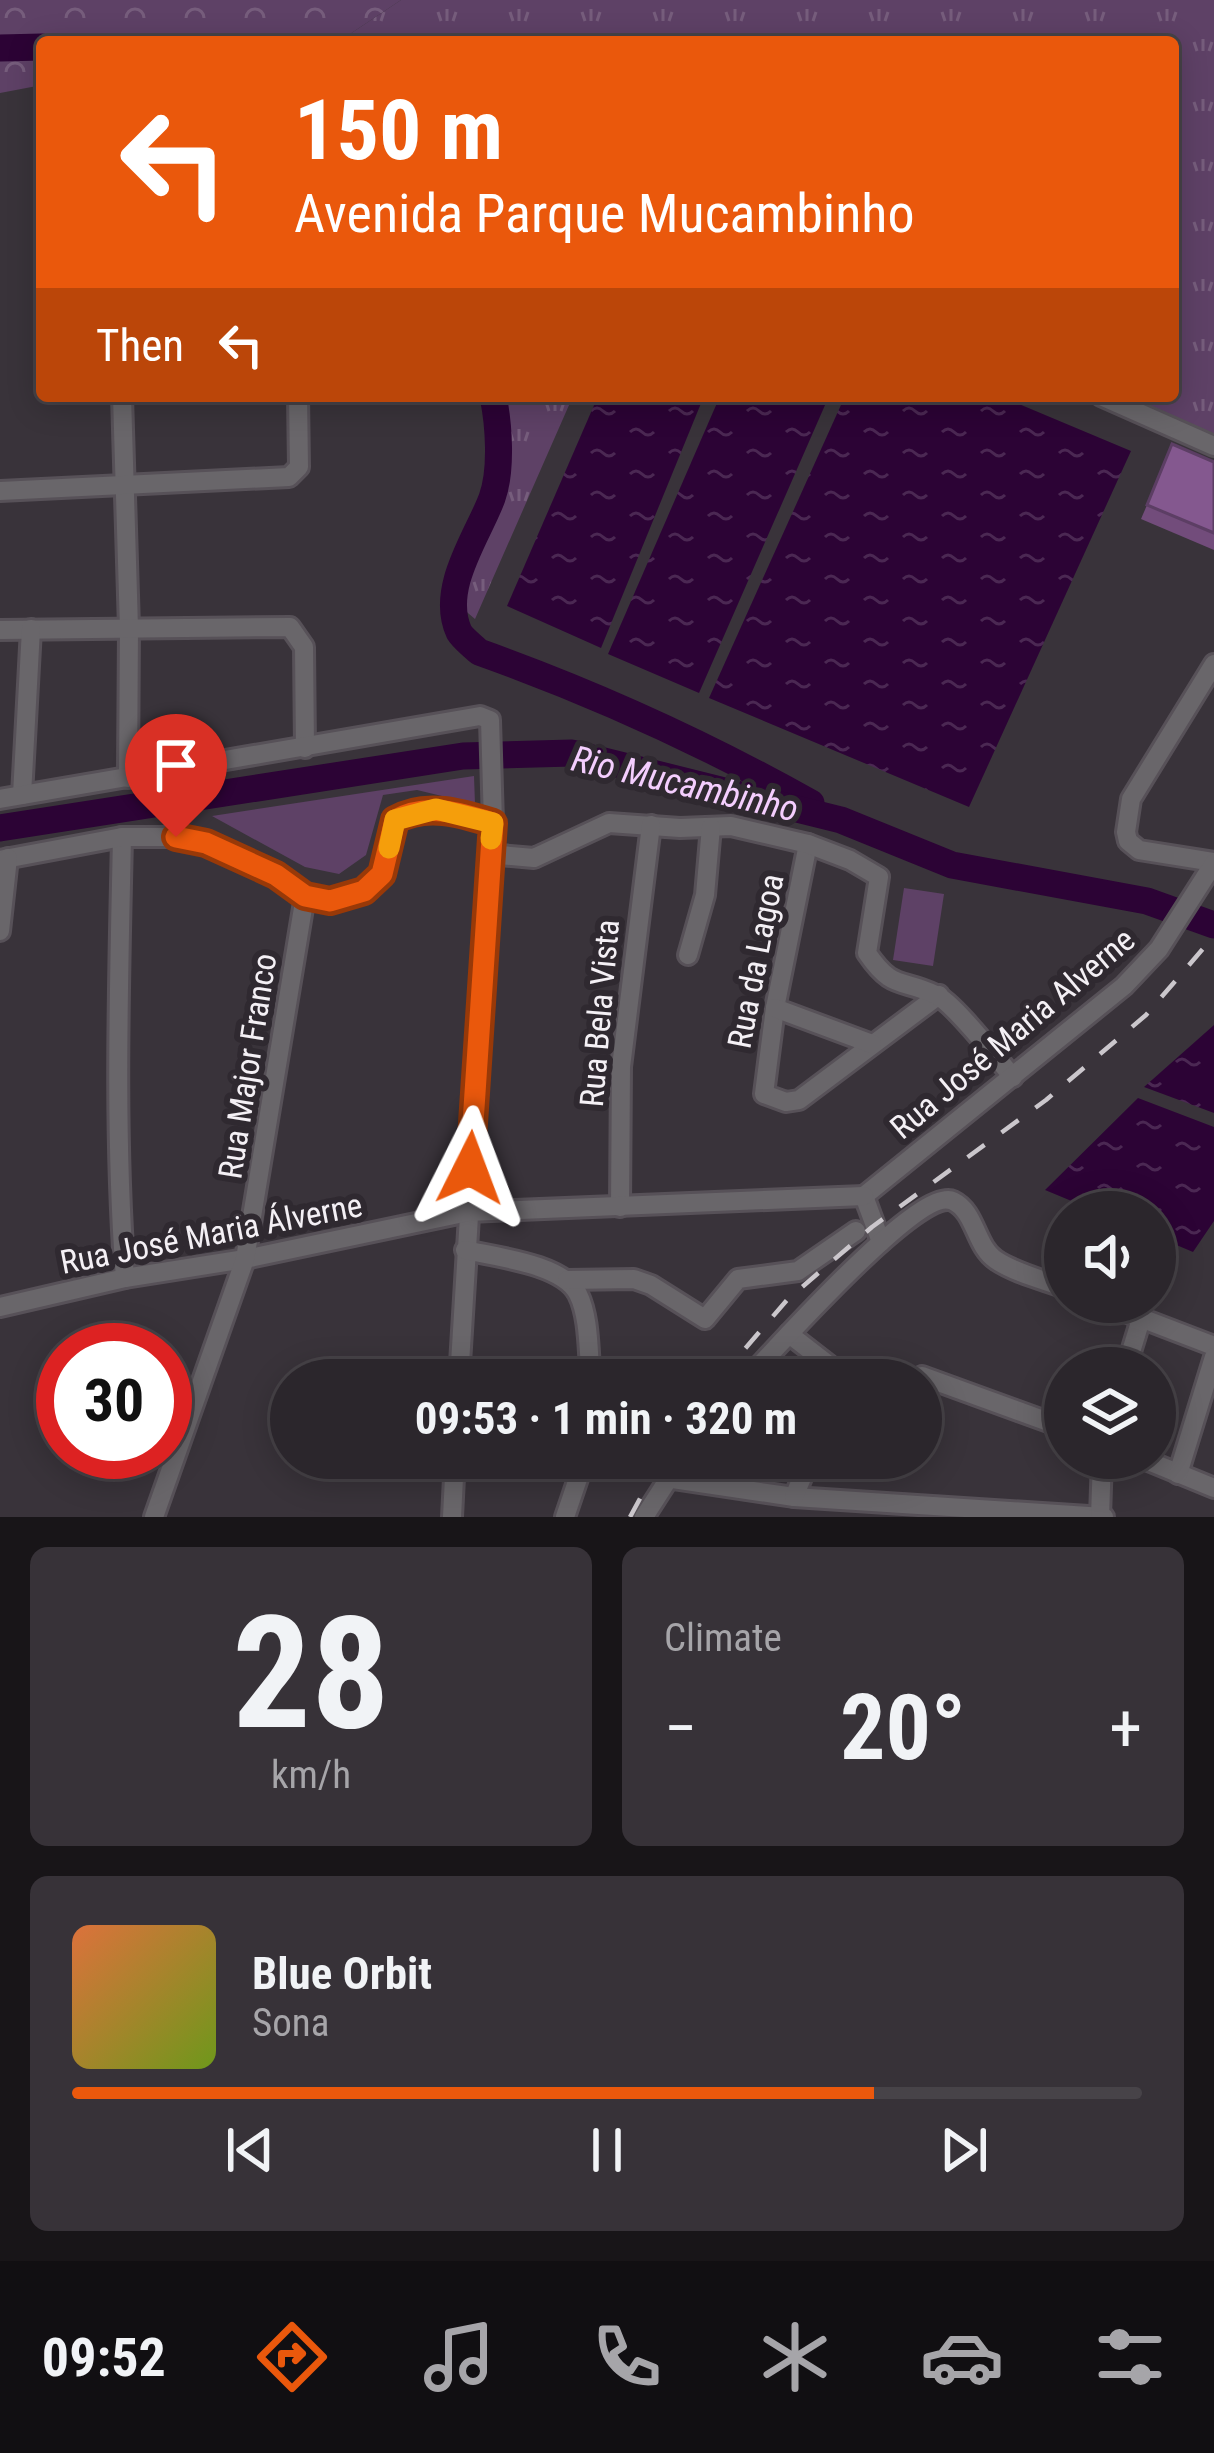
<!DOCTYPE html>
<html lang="en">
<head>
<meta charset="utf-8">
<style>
  :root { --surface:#2b262c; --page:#373238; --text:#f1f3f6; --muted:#a6a5a9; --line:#474348; --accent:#ea580c }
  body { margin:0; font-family:"Roboto Condensed",sans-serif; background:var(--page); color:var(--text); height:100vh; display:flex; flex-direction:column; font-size:45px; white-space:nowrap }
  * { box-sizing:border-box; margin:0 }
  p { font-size:39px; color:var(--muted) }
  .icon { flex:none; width:66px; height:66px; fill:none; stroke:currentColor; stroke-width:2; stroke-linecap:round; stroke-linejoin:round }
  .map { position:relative; height:1517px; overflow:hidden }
  .side { display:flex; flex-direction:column; gap:30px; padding:30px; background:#181518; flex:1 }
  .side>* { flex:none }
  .top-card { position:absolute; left:36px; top:36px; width:1143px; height:366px; border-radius:12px; box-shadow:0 6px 30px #0003,0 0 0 3px var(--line); background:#ea580c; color:#fff; overflow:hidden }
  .buttons { position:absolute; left:1044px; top:1191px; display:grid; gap:24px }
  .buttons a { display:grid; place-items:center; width:132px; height:132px; border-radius:50%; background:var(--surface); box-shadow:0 6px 30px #0003,0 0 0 3px var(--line); font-size:60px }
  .speed { position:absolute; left:36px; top:1323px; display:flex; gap:24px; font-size:60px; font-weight:700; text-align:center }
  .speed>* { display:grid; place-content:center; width:156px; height:156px; border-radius:50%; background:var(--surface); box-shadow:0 6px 30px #0003,0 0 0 3px var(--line); line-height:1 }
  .speed .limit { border:18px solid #d22; background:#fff; color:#111 }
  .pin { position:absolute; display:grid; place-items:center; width:102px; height:102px; color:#fff; margin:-123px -51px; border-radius:50% 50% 50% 0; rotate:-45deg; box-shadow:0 0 12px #0007 }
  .pin .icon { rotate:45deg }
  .me { position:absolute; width:132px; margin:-66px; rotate:3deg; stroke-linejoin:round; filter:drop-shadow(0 0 9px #0008) }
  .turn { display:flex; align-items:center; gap:42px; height:252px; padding:0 60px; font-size:54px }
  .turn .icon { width:156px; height:156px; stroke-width:2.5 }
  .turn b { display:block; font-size:84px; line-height:102px }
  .then { display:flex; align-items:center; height:114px; padding:0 60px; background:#0003; gap:24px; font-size:45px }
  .big { font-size:90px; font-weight:700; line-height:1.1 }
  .side .card { flex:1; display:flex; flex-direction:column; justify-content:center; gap:18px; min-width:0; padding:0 42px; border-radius:18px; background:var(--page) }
  .side .dial { align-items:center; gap:0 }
  .dial b { font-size:156px; line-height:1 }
  .song { display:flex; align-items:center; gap:36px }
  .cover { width:144px; height:144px; border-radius:18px; background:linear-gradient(135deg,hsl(20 70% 55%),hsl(80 70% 35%)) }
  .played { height:12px; border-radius:6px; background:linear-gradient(90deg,var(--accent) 75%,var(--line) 75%) }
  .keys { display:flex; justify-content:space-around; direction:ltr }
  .heat { display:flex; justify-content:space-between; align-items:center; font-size:66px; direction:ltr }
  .side .tiles { flex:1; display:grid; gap:30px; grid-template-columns:1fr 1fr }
  .card:last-child { grid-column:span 2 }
  .trip { position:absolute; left:270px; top:1359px; width:672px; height:120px; border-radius:60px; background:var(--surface); box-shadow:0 6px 30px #0003,0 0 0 3px var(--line); font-weight:700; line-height:120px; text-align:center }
  .menu { display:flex; height:192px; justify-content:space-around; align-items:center; background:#110f12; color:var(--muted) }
  .menu .icon { width:84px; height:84px }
  .menu .selected { color:var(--accent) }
  .menu b { font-size:54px; color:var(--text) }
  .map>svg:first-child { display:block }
  .grass { fill:url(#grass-tufts) }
  .forest { fill:url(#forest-crowns) }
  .park { fill:#5e4166 }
  .water { fill:url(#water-ripples) }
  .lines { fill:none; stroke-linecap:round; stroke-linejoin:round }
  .river { stroke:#2c0335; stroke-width:27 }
  .minor-casing { stroke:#575158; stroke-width:24 }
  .minor { stroke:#69666a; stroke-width:18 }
  .rail { stroke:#cbc7cc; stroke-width:4.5; stroke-dasharray:21 21; stroke-linecap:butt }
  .wall { fill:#724c7b }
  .building { fill:#84588f; stroke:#5c3e64; stroke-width:3 }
  .route-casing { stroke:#983908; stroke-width:30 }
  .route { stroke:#ea580c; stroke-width:21 }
  .slow { stroke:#f59e0b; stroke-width:21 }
  .labels { text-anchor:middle; stroke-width:12; stroke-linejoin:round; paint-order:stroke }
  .street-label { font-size:33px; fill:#f4f0f5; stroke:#2f2930 }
  .water-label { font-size:36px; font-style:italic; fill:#f4cefe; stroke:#2f2930 }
</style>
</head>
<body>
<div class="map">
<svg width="1214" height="1517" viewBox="0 0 1214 1517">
  <defs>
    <pattern id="grass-tufts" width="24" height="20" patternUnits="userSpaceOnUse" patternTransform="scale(3)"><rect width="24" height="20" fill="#5e4166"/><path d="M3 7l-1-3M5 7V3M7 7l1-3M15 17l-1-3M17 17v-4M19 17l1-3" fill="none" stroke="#765d7c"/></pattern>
    <pattern id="forest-crowns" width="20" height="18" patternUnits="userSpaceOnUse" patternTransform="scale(3)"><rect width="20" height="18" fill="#5e4166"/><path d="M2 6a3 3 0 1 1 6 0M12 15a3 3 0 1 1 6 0" fill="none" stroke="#765d7c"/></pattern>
    <pattern id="water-ripples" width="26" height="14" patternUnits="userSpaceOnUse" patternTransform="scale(3)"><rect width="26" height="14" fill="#2c0335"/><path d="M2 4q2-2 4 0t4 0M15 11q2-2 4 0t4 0" fill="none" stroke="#4b2853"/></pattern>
  </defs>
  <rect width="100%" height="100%" fill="#39333a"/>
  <g class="grass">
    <path d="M 401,0 L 1214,0 L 1214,444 L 1105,396 L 1173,396 L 1173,42 L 338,42 Z"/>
    <path d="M 493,396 L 573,396 L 475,619 L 455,602 L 461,560 L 494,494 L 498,419 Z"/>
  </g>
  <path class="forest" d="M 0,0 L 401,0 L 338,42 L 42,42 L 42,85 L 0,93 Z"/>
  <g class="park">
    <path d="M 474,776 L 475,804 L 417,790 L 383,795 L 366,855 L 339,874 L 305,867 L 212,816 Z"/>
    <path d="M 904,888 L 944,894 L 933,966 L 893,960 Z"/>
  </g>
  <g class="water">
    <path d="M 598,396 L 704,396 L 601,648 L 507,606 Z"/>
    <path d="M 720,396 L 829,396 L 699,693 L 608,654 Z"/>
    <path d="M 845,396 L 1000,396 L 1131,451 L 969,807 L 709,698 Z"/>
    <path d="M 1214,1025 L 1214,1113 L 1144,1087 Z"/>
    <path d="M 1138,1098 L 1214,1127 L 1214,1221 L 1193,1252 L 1155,1236 L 1155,1212 L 1098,1212 L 1045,1190 Z"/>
  </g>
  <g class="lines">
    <g class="river">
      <path d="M 0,48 L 42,47"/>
      <path d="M 493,396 C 499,425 502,470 492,498 C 478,536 439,588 459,632 C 463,639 473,646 479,652 C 594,693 704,743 811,803"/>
      <path d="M 0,828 L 463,756 L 572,753 L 841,820 L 952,865 L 1147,901 L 1214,925"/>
    </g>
    <defs>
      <g id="minor">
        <path d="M 122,396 L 129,628 L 128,778"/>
        <path d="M 1101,396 L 1214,446"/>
        <path d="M 0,491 L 289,477 L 299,467 L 298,396"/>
        <path d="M 0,630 L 290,627 L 304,647 L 305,748"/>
        <path d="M 1214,664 L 1131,799 L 1126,832 L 1128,841 L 1139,850 L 1214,862"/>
        <path d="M 22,795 L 31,629"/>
        <path d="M 0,799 L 480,716 L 490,720 L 493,823 L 459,1380"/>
        <path d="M 122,837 C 119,984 114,1131 125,1278"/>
        <path d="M 808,844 L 775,1008 L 764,1094 L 786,1102 L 799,1100 L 939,995"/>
        <path d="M 489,854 L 534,858 L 609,823 L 680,828 L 731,826 L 808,844 L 850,860 L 879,877 L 867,953 C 893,991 901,978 936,995 C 954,1003 997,1059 1013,1077"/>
        <path d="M 0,860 L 122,837 L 176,837 L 205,843 L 276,875 L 305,896 L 330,901 L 364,891 L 382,874 L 395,820 C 426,802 461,813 493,823"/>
        <path d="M 0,931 L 8,858"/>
        <path d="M 688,955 L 705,895 L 711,827"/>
        <path d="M 775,1008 L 872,1044"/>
        <path d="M 864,1196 L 1124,986 L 1159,949 L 1214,863"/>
        <path d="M 864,1196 L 881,1242"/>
        <path d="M 620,1207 L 621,1067 L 651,825"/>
        <path d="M 465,1250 C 496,1257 563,1264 578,1294 C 590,1318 588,1354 591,1380"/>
        <path d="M 567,1280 L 634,1279 L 651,1285 L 705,1319 L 738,1279 L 798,1271 L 856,1231"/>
        <path d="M 1099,1302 L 1214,1346"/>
        <path d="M 0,1307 L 125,1278 L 245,1259 L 468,1212 L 864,1196"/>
        <path d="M 789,1334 L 829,1365 L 836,1380"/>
        <path d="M 1126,1368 L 1141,1319"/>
        <path d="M 922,1376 L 1065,1428"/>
        <path d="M 746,1380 C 774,1351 920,1185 953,1201 C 976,1212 975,1246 996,1260 C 1015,1273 1044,1280 1065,1288"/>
        <path d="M 1141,1458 L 1214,1488"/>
        <path d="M 1178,1474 L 1214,1357"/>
        <path d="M 666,1478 L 794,1497 L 1104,1517"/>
        <path d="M 794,1497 L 810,1458"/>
        <path d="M 154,1517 L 245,1259 L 305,896"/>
        <path d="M 452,1517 L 455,1458"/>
        <path d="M 565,1517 L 585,1458"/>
        <path d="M 644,1517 L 682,1458"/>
        <path d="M 1100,1517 L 1102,1458"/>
      </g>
    </defs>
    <use href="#minor" class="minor-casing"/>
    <use href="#minor" class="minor"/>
    <g class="rail">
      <path d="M 718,1380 L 787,1300 L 872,1227 L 1046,1100 L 1146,1015 L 1214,936"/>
      <path d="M 630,1517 L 662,1458"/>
    </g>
  </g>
  <path class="wall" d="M 1214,462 L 1214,550 L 1141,519 L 1147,505 Z"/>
  <path class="building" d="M 1172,444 L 1214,462 L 1214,533 L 1147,505 Z"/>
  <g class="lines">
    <defs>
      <path id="route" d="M 176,837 L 206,843 L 276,875 L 305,896 L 330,901 L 364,891 L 382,874 L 395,820 C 426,802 461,813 493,823 L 470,1168"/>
    </defs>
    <use href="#route" class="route-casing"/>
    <use href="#route" class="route"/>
    <path class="slow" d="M 389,848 L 395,820 L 436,809 L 493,823 L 491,839"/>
  </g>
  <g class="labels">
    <g class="street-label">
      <text transform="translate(755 961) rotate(-79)" y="12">Rua da Lagoa</text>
      <text transform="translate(599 1013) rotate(-85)" y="12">Rua Bela Vista</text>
      <text transform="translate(1012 1033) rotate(-40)" y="12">Rua José Maria Alverne</text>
      <text transform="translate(247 1066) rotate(-81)" y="12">Rua Major Franco</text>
      <text transform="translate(211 1233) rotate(-11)" y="12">Rua José Maria Álverne</text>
    </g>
    <g class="water-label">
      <text transform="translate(685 783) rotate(13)" y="13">Rio Mucambinho</text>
    </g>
  </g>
</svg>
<div class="buttons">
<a><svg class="icon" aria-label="sound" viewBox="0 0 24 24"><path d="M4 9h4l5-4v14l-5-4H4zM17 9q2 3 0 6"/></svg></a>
<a><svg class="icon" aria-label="layers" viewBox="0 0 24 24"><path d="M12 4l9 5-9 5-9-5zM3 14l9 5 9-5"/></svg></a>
</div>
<div class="speed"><div class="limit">30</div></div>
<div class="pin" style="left:176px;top:837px;background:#d93025"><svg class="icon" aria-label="arrive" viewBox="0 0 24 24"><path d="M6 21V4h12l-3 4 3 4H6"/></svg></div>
<svg class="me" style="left:470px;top:1168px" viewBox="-20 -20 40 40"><path d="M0-17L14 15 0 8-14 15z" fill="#ea580c" stroke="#fff" stroke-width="4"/></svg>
<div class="trip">09:53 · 1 min · 320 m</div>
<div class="top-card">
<div class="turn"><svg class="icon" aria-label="left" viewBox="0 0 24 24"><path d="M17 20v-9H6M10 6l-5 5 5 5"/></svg><div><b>150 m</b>Avenida Parque Mucambinho</div></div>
<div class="then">Then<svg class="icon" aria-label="left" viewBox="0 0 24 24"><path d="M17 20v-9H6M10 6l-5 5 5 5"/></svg></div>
</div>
</div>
<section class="side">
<div class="tiles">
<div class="card dial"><b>28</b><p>km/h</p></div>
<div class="card"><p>Climate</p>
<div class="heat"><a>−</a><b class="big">20°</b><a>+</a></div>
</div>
<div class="card">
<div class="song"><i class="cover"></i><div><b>Blue Orbit</b><p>Sona</p></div></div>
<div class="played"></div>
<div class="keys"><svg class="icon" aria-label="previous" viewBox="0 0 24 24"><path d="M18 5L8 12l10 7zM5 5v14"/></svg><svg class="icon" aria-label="pause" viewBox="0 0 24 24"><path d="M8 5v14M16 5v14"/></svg><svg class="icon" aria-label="next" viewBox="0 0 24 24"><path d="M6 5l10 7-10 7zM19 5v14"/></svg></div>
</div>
</div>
</section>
<nav class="menu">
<b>09:52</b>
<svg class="icon selected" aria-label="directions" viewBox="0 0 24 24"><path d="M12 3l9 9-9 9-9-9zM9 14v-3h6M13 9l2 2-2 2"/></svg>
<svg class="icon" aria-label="music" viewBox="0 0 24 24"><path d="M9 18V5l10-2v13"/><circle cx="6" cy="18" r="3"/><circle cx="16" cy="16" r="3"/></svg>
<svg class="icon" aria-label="phone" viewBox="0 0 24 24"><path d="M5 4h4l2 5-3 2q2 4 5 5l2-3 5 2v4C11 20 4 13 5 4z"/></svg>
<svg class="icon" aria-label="climate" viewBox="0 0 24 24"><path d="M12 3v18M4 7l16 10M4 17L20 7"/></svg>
<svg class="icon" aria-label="car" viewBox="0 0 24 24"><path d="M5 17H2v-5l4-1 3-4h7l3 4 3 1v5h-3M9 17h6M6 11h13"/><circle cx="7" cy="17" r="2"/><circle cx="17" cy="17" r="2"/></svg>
<svg class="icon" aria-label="filters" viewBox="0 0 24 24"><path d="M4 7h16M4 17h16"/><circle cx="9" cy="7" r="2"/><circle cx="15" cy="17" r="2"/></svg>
</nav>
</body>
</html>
